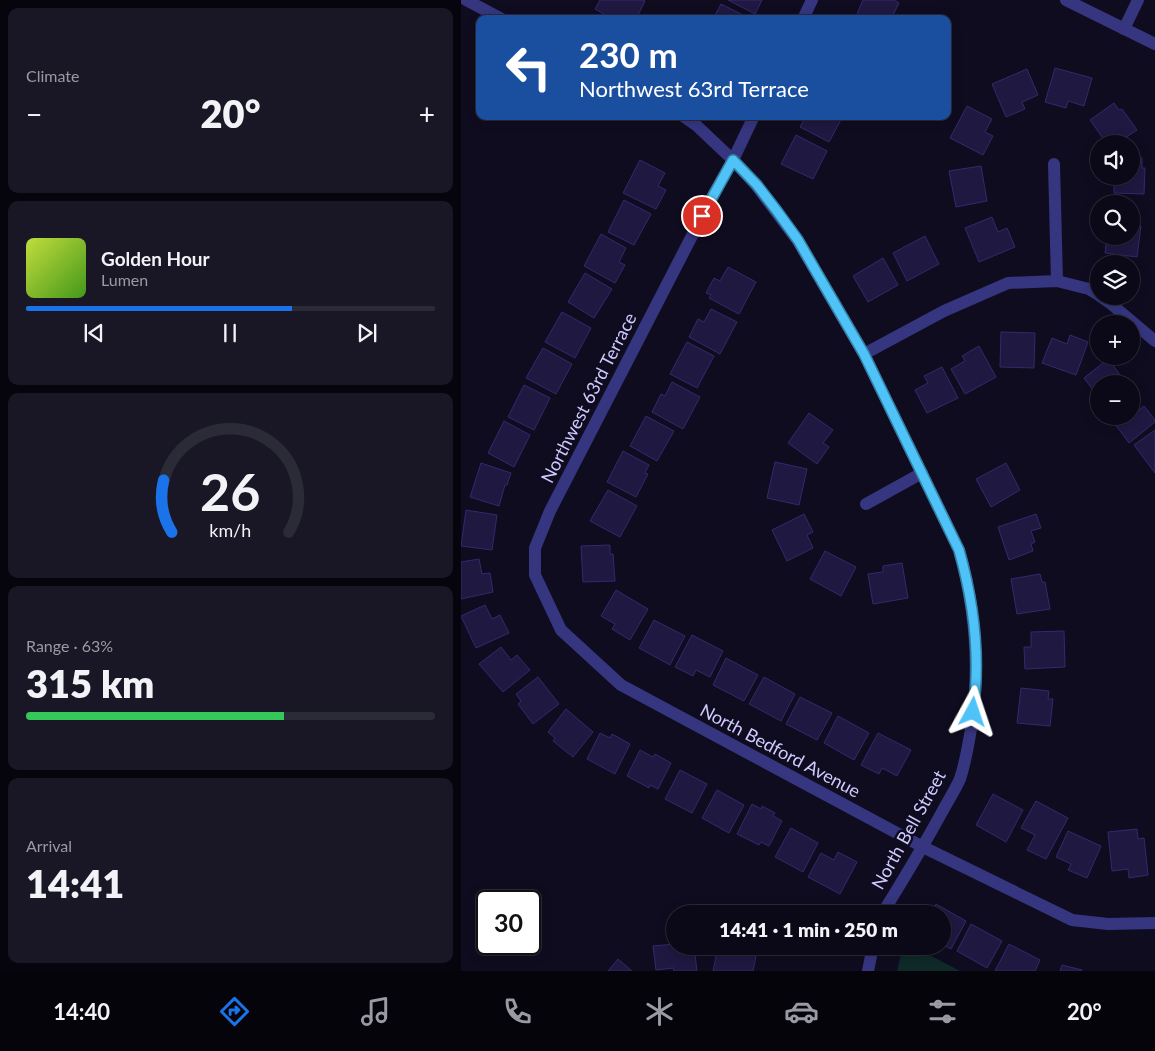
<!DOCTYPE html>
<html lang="en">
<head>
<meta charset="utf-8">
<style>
  :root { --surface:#0b0918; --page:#191725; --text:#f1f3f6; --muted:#9a9aa2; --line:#2b2a37; --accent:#1a73e8 }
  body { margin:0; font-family:Lato,sans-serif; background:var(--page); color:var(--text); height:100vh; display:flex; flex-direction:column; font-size:19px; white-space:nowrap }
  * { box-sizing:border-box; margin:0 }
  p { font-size:16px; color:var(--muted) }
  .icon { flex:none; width:28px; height:28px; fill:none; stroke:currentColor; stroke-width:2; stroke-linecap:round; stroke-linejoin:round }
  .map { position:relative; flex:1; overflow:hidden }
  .drawer { display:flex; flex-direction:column; gap:8px; padding:8px; background:#06050d; width:461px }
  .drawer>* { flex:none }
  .guide { position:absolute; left:15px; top:15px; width:475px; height:105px; border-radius:10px; box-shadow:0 2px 12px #0003,0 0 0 1px var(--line); background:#1a4fa0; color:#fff; overflow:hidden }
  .buttons { position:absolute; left:629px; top:135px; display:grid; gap:10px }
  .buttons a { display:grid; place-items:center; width:50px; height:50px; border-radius:50%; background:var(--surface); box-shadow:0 2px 12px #0003,0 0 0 1px var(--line); font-size:25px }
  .speed { position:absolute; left:15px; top:890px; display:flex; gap:10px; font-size:25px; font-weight:700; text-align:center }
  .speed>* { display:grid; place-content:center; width:65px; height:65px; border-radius:50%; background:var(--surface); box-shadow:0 2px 12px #0003,0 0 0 1px var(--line); line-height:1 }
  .speed .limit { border:2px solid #111; border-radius:8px; background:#fff; color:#111 }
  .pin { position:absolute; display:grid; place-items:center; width:42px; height:42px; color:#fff; margin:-21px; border:2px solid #fff; border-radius:50%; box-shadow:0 1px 5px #0007 }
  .me { position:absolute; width:55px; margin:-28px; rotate:5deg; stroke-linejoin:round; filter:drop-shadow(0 0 4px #0008) }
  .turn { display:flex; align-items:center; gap:18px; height:105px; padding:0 20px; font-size:22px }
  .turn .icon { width:65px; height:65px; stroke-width:2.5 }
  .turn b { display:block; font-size:35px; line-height:42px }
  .big { font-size:38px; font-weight:800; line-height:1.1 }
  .drawer .card { flex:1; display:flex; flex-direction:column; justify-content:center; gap:8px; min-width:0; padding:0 18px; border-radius:10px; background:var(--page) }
  .drawer .dial { align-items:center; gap:0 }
  .dial svg { height:130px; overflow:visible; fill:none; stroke:var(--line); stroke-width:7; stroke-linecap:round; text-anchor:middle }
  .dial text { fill:var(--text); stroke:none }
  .song { display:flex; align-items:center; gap:15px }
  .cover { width:60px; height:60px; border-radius:8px; background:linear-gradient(135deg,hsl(70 70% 55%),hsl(100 70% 35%)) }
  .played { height:5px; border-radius:2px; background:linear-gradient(90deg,var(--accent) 65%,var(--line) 65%) }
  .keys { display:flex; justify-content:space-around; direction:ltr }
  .heat { display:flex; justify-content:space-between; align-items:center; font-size:28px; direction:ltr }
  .charge { height:8px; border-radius:4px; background:linear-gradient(90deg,#34c759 63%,var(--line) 0) }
  .trip { position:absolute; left:205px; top:905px; width:285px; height:50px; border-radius:25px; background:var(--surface); box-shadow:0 2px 12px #0003,0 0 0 1px var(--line); font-weight:800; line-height:50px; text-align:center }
  .menu { display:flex; height:80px; justify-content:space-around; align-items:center; background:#04040a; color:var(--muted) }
  .menu .icon { width:35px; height:35px }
  .menu .active { color:var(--accent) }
  .menu b { font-size:22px; color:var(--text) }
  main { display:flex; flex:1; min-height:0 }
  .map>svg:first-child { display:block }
  .green { fill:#0f2a28 }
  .building { fill:#1f1841; stroke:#34296e }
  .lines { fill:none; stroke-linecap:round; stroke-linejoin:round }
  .minor { stroke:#363680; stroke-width:12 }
  .route-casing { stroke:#337fa1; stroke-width:12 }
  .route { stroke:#4fc3f7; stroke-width:9 }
  .labels { text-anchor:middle; stroke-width:5; stroke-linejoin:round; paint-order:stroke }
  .street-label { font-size:18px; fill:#cfcbff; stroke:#0f0c20 }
</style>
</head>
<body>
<main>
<section class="drawer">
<div class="card"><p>Climate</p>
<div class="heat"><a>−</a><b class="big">20°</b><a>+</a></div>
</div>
<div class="card">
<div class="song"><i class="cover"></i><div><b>Golden Hour</b><p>Lumen</p></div></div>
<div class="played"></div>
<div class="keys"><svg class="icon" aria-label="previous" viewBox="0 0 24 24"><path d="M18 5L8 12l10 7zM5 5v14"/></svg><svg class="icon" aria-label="pause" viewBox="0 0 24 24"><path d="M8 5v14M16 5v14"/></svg><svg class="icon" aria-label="next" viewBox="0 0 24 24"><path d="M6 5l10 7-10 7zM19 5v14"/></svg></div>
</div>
<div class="card dial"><svg viewBox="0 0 100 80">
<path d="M14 69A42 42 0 1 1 86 69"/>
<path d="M14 69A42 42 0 0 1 9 37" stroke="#1a73e8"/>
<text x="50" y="56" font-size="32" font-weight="700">26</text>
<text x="50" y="72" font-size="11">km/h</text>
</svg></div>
<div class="card"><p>Range · 63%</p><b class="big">315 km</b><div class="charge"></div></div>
<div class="card"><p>Arrival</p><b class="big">14:41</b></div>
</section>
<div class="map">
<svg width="694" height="971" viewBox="0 0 694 971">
  <rect width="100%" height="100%" fill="#0f0c20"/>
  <path class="green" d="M 442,946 L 451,946 L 499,971 L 436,971 Z"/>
  <g class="building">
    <path d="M 139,0 L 181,0 L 184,1 L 175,19 L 152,19 L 134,9 Z"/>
    <path d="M 267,0 L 301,0 L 294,14 Z"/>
    <path d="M 402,0 L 433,0 L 438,3 L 430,19 L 400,19 L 395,16 Z"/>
    <path d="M 260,4 L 286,17 L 285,19 L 252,19 Z"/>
    <path d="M 594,68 L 631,78 L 623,106 L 607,101 L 605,108 L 584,102 Z"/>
    <path d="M 566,69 L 577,95 L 561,102 L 564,109 L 545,117 L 531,84 Z"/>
    <path d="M 653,103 L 658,110 L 661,109 L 676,130 L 655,144 L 646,144 L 629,120 Z"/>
    <path d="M 506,106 L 531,119 L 524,132 L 532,136 L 522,155 L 489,138 Z"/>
    <path d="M 345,116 L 382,116 L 368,142 L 339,127 Z"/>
    <path d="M 335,135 L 366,151 L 352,179 L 320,164 Z"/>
    <path d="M 670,158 L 681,158 L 681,168 L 684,168 L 683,194 L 653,193 L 653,176 L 670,176 Z"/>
    <path d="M 179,160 L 204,173 L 197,186 L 205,190 L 195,209 L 162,193 Z"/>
    <path d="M 520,166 L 526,201 L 495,207 L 488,171 Z"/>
    <path d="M 163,200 L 190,214 L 173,245 L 147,232 Z"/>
    <path d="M 531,217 L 537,232 L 546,228 L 554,247 L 518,262 L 504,228 Z"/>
    <path d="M 670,224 L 680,226 L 676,257 L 644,253 L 646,236 L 670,236 Z"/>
    <path d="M 140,234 L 165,248 L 158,262 L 164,265 L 154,283 L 123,266 Z"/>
    <path d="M 464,236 L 478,264 L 446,281 L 432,253 Z"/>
    <path d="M 422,258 L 437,285 L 407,302 L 392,276 Z"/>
    <path d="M 267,267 L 295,282 L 278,314 L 248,298 L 250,295 L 245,293 L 253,278 L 259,281 Z"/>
    <path d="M 124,273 L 151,289 L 133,318 L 107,302 Z"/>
    <path d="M 250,309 L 276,322 L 259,354 L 228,337 L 237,319 L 243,322 Z"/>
    <path d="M 101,312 L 130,328 L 114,358 L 84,342 Z"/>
    <path d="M 540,332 L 574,333 L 573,368 L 539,367 Z"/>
    <path d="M 609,335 L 627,342 L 615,375 L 581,363 L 591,338 L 606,344 Z"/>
    <path d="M 226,342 L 253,356 L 236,388 L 209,374 Z"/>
    <path d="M 518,346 L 535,377 L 504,394 L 490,369 L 504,361 L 501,356 Z"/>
    <path d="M 82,348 L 111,364 L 95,394 L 65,378 Z"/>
    <path d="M 647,359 L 666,384 L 638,384 L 638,398 L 623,378 Z"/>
    <path d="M 481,367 L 497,398 L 466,413 L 454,390 L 467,383 L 463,376 Z"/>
    <path d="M 211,382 L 239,397 L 222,429 L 191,412 L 200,394 L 204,396 Z"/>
    <path d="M 63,385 L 89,398 L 73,430 L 47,417 Z"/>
    <path d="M 670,400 L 678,410 L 683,406 L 694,420 L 694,422 L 668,443 L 648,416 L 670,416 Z"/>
    <path d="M 348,413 L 372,430 L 362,443 L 368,447 L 356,464 L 327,443 Z"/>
    <path d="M 185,416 L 213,431 L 196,461 L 169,446 Z"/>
    <path d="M 43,421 L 69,435 L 53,467 L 27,453 Z"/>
    <path d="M 694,430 L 694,473 L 673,445 Z"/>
    <path d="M 162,451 L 188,465 L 184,473 L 187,474 L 175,497 L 146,482 Z"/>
    <path d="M 314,462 L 346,469 L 338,505 L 306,498 Z"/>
    <path d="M 20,463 L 50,473 L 46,485 L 44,485 L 38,506 L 9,497 Z"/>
    <path d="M 545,463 L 559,490 L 530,507 L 515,479 Z"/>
    <path d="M 147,490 L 176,506 L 159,537 L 129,521 Z"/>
    <path d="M 5,510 L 36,515 L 31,550 L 0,546 Z"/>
    <path d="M 343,514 L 352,532 L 346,535 L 352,548 L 326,561 L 311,530 Z"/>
    <path d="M 575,514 L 580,528 L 570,531 L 574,542 L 570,544 L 572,551 L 548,560 L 537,527 Z"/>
    <path d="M 149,545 L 149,554 L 152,554 L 154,581 L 122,582 L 120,546 Z"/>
    <path d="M 364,551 L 395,567 L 380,596 L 349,579 Z"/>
    <path d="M 18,559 L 21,574 L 29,573 L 32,592 L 0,599 L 0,562 Z"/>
    <path d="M 441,563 L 447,598 L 412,604 L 407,574 L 422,572 L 422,566 Z"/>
    <path d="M 579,574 L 581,582 L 584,582 L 589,609 L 556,614 L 550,579 Z"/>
    <path d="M 155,590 L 187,609 L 169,640 L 151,629 L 154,624 L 140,616 Z"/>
    <path d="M 24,605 L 31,619 L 39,615 L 48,633 L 15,648 L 0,616 Z"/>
    <path d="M 193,620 L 224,636 L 209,665 L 178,648 Z"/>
    <path d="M 603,631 L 604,667 L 564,669 L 563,647 L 570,647 L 570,632 Z"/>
    <path d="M 231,635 L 262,651 L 249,677 L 235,670 L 232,676 L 214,667 Z"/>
    <path d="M 40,647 L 50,660 L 56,655 L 69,670 L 42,692 L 18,664 Z"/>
    <path d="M 265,658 L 297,675 L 283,701 L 252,685 Z"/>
    <path d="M 77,677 L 98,704 L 72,724 L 57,704 L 60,701 L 55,694 Z"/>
    <path d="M 303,677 L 334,694 L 320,721 L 288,704 Z"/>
    <path d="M 560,688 L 588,691 L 587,699 L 592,699 L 589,726 L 556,723 Z"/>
    <path d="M 339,697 L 371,713 L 356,740 L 325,724 Z"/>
    <path d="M 105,709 L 132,732 L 112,757 L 92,741 L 94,738 L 87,732 Z"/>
    <path d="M 377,716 L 408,733 L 393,760 L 363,743 Z"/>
    <path d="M 139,733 L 149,738 L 151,734 L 169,744 L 154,774 L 126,759 Z"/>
    <path d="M 417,733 L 450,750 L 436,776 L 421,768 L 418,774 L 400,765 Z"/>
    <path d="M 179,750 L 192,757 L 194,754 L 210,763 L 197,789 L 189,785 L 188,788 L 166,776 Z"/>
    <path d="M 219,770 L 246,784 L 231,813 L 204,799 Z"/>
    <path d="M 256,790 L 283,805 L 268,833 L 241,818 Z"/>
    <path d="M 532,794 L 562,810 L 545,842 L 515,825 Z"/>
    <path d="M 575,801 L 607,818 L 585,859 L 566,850 L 574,835 L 560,828 Z"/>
    <path d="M 291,804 L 300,809 L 301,806 L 314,813 L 312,816 L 321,821 L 308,846 L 300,842 L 298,845 L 276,834 Z"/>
    <path d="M 330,828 L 357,843 L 342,872 L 314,857 Z"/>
    <path d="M 676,829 L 677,839 L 683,838 L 687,875 L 668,878 L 667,869 L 651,871 L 647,832 Z"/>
    <path d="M 607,831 L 640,846 L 626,878 L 607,870 L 610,864 L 595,857 Z"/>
    <path d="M 377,852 L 396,862 L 379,894 L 347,877 L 360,853 L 373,860 Z"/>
    <path d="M 475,904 L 505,921 L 490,949 L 481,944 L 481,914 L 470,914 Z"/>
    <path d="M 510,924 L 541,941 L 526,968 L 496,951 Z"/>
    <path d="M 214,944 L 214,946 L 233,946 L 236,971 L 213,971 L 212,968 L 195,970 L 192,946 Z"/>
    <path d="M 548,944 L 579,960 L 574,971 L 534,971 Z"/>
    <path d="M 257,947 L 295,956 L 292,971 L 252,971 Z"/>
    <path d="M 157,959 L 171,971 L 147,971 Z"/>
    <path d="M 601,965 L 621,970 L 621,971 L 599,971 Z"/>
  </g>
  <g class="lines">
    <g class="minor">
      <path d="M 5,0 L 41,19"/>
      <path d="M 605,0 L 694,44"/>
      <path d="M 342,19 L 351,0"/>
      <path d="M 663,29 L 677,0"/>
      <path d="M 222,116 L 235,125 L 272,160 L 295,185 L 337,241 L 403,354 L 498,550 C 514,607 519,664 511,723 C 508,741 505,761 499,779 C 494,790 487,801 481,812 C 462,847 442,880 421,914"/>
      <path d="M 293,116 L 272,160 L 250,199 L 89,511 L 74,548 L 74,575 L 100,630 L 160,685 L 462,847 L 611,920 L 647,924 L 694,923"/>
      <path d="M 593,164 L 596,281"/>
      <path d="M 639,296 L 649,303 L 694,341"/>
      <path d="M 403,354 L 483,311 L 547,283 L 596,281 L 628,289 L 638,295"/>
      <path d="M 405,504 L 461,473"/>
      <path d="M 407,971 L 412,946"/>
    </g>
  </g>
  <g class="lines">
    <defs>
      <path id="route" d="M 241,216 L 272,160 L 296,185 L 316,211 L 337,240 L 356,273 L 403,354 L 498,550 C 513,603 520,657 512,712"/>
    </defs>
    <use href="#route" class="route-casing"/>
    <use href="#route" class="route"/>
  </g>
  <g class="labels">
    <g class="street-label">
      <text transform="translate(128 398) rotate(-63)" y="6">Northwest 63rd Terrace</text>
      <text transform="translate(319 751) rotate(28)" y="6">North Bedford Avenue</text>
      <text transform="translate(448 830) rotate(-61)" y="6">North Bell Street</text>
    </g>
  </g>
</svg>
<div class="buttons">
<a><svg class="icon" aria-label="sound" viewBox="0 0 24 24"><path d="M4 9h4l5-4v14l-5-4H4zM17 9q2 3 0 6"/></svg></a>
<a><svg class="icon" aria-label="search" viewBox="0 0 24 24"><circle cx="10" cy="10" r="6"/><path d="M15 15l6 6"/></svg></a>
<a><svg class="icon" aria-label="layers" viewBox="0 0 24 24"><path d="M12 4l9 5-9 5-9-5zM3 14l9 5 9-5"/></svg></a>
<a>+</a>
<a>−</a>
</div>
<div class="speed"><div class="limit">30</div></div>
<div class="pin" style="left:241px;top:216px;background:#d93025"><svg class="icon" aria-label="arrive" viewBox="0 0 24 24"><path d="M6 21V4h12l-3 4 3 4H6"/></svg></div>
<svg class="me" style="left:512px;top:712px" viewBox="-20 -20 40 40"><path d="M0-17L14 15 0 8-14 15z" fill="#4fc3f7" stroke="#fff" stroke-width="4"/></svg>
<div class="trip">14:41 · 1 min · 250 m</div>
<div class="guide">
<div class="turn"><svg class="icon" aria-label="left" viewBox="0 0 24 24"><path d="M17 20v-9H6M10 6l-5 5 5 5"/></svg><div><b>230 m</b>Northwest 63rd Terrace</div></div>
</div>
</div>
</main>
<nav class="menu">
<b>14:40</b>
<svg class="icon active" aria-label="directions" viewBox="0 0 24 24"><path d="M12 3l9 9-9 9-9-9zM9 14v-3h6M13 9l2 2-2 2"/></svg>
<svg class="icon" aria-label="music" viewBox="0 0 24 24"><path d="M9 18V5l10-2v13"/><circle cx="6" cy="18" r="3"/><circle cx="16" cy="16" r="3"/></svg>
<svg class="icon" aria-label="phone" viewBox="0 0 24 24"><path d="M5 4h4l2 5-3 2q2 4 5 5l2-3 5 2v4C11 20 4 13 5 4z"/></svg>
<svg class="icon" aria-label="climate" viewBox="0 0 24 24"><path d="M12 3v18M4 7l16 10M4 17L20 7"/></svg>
<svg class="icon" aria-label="car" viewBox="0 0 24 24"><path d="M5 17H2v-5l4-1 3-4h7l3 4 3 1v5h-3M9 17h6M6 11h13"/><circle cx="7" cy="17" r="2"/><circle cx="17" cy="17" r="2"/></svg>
<svg class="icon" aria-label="filters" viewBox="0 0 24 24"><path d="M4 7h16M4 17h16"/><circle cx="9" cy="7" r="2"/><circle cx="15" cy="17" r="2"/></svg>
<b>20°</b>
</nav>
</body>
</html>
